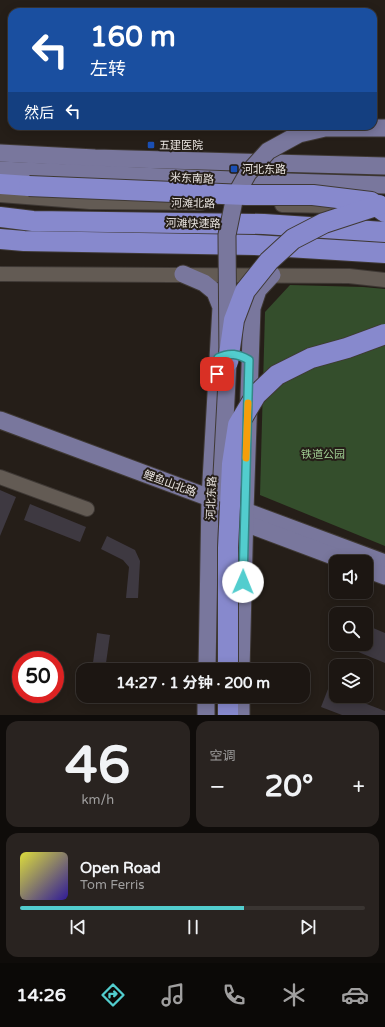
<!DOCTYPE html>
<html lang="zh">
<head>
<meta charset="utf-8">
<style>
  :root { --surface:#1c1612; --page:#292320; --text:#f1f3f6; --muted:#a09f9f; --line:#3a3532; --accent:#52cdce }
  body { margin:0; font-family:"Varela Round","Noto Sans SC",sans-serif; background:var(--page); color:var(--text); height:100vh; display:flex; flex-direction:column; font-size:15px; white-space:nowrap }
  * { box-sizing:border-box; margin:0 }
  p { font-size:13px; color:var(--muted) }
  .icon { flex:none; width:22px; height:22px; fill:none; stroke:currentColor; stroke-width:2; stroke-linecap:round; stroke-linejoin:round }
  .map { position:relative; height:715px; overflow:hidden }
  .drawer { display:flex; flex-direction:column; gap:6px; padding:6px; background:#0f0c0a; flex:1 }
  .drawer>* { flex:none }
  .top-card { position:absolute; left:8px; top:8px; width:369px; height:122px; border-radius:12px; box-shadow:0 2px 10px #0003,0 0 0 1px var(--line); background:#1a4fa0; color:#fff; overflow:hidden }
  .tools { position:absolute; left:329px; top:555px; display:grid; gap:8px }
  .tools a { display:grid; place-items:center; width:44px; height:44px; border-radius:8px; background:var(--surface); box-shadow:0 2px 10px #0003,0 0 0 1px var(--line); font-size:20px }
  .speed { position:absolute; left:12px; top:651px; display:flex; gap:8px; font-size:20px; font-weight:700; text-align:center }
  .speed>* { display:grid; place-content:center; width:52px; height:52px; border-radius:50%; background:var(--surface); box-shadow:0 2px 10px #0003,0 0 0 1px var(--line); line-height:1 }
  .speed .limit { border:6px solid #d22; background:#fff; color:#111 }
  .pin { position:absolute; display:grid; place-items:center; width:34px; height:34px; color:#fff; margin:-17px; border-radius:8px; box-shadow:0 2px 6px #0006 }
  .me { position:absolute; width:44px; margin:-22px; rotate:1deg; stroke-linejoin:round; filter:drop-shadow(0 0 3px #0008) }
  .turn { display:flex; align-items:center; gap:14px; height:84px; padding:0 16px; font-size:18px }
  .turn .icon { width:52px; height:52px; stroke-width:2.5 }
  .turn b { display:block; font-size:28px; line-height:34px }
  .then { display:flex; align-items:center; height:38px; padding:0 16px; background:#0003; gap:8px; font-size:15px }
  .big { font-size:30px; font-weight:700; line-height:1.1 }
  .drawer .widget { flex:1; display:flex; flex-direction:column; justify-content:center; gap:6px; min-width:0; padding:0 14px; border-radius:12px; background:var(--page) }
  .drawer .dial { align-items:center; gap:0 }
  .dial b { font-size:52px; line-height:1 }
  .song { display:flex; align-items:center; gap:12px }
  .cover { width:48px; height:48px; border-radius:6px; background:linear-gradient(135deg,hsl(60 70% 55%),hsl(250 70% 35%)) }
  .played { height:4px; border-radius:2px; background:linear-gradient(90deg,var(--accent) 65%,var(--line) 65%) }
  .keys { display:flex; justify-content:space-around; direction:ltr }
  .heat { display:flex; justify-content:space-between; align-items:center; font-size:22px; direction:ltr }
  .drawer .tiles { flex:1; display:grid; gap:6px; grid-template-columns:1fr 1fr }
  .widget:last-child { grid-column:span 2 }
  .trip { position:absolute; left:76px; top:663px; width:234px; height:40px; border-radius:12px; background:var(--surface); box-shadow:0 2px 10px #0003,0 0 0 1px var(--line); font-weight:700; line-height:40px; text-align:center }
  .menu { display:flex; height:64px; justify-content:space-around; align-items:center; background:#0b0907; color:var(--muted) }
  .menu .icon { width:28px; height:28px }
  .menu .active { color:var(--accent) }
  .menu b { font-size:18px; color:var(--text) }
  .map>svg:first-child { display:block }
  .green { fill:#344e2c }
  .building { fill:#3e3941 }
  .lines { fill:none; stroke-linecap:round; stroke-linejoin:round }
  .minor-casing { stroke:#3f3935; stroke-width:16 }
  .major-casing { stroke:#3f3935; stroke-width:19 }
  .highway-casing { stroke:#3f3935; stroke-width:22 }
  .minor { stroke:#635b54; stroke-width:14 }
  .major { stroke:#79779d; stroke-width:17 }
  .highway { stroke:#8789cd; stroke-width:20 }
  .major-bridge-casing { stroke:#3f3935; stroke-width:19; stroke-linecap:butt }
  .highway-bridge-casing { stroke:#3f3935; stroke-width:22; stroke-linecap:butt }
  .major-bridge { stroke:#79779d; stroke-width:17 }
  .highway-bridge { stroke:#8789cd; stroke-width:20 }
  .route-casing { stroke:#358586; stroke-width:10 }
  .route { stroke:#52cdce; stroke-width:7 }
  .slow { stroke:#f59e0b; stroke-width:7 }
  .transit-dot { fill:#1a4fb4; stroke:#251e18; stroke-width:1.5 }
  .labels { text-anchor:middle; stroke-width:4; stroke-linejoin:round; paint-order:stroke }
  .poi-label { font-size:11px; fill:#ebe6e2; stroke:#251e18; text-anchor:start }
  .street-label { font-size:11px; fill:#ebe6e2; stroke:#251e18 }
  .park-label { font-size:11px; fill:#a0ce93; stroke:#251e18 }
</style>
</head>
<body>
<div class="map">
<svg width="385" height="715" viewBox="0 0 385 715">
  <rect width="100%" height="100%" fill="#251e18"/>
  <path class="green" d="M 290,285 L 363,287 L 385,289 L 385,546 L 260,495 L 265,312 Z"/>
  <g class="building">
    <path d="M 0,490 L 16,497 L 0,536 Z"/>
    <path d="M 30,504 L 86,527 L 80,542 L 24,520 Z"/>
    <path d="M 107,536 L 135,550 L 140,561 L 138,598 L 126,598 L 129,567 L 123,560 L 101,549 Z"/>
    <path d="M 366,625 L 385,633 L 385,663 L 339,644 L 366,644 Z"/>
    <path d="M 97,633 L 110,635 L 105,670 L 92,670 Z"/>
    <path d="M 328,689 L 336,692 L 336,696 L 346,696 L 385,711 L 385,715 L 342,715 L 321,707 Z"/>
  </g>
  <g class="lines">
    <defs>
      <g id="minor">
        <path d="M 0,195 L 90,202 L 201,203"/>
        <path d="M 282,205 L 335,206"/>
        <path d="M 0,274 L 349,276 L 385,280"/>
        <path d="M 0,477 L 87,509"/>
      </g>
      <g id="major">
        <path d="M 0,153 L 95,158 L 385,166"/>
        <path d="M 0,170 L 255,181 L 385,185"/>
        <path d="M 183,274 L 204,283 L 215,292 L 221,307 L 210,498 L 207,670"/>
        <path d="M 0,420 L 385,563"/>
        <path d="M 234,519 L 349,562"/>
        <path d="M 366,569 L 385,576"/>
        <path d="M 241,670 L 245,511 L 252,308 L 258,290 L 272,275"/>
        <path d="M 206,715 L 206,696"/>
        <path d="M 241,715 L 241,696"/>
      </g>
      <g id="highway">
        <path d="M 0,184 L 29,186"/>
        <path d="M 0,217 L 33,221 L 264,224 L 385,232"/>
        <path d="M 0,239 L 24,241 L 255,245 L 385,253"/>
        <path d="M 228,715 L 228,696"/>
      </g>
    </defs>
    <use href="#minor" class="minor-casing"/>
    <use href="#major" class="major-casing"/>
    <use href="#highway" class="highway-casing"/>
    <use href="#minor" class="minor"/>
    <use href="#major" class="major"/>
    <use href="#highway" class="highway"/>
    <defs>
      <path id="major-bridge" d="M 221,493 L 228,362 L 227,235 L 235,196 L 248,173 L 268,151 L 299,134 L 325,128 L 385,128"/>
      <g id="highway-bridge">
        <path d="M 29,186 L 246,195 L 313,195 L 371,202 L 385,212"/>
        <path d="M 228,362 L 234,320 L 245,291 L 269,261 L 293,239 L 324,223 L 379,205"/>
        <path d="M 228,670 L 228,548 L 232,464 L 238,425 L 256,395 L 277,375 L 311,358 L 347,348 L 385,334"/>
      </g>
    </defs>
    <use href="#major-bridge" class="major-bridge-casing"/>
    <use href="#highway-bridge" class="highway-bridge-casing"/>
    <use href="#major-bridge" class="major-bridge"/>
    <use href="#highway-bridge" class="highway-bridge"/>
  </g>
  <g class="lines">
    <defs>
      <path id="route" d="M 217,374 L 218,358 C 230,352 238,354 249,360 L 243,582"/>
    </defs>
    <use href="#route" class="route-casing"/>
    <use href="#route" class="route"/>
    <path class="slow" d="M 246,458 L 248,403"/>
  </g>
  <g class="transit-dot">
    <rect x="147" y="141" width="8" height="8" rx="2"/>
    <rect x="230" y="165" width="8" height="8" rx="2"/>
  </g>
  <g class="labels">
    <g class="poi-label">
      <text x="159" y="149">五建医院</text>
      <text x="242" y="173">河北东路</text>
    </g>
    <g class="street-label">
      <text transform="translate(192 178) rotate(3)" y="4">米东南路</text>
      <text transform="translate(193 203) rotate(1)" y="4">河滩北路</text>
      <text transform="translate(193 223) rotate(1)" y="4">河滩快速路</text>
      <text transform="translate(170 483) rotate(20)" y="4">鲤鱼山北路</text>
      <text transform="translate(211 498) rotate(-88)" y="4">河北东路</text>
    </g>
    <g class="park-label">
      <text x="323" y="458">铁道公园</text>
    </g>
  </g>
</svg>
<div class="tools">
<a><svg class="icon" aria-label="sound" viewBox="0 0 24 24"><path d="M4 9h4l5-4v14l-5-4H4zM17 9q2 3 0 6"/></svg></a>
<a><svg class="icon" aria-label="search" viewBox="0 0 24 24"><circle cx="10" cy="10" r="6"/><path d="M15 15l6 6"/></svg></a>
<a><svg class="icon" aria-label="layers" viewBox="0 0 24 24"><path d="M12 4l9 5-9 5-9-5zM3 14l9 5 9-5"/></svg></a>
</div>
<div class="speed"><div class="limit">50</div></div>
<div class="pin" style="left:217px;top:374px;background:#d93025"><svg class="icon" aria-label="arrive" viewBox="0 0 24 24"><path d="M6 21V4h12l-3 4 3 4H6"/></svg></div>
<svg class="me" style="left:243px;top:582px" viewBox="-20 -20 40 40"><circle r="19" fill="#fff"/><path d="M0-13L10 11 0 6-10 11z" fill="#52cdce"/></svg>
<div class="trip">14:27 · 1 分钟 · 200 m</div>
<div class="top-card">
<div class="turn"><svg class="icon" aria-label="left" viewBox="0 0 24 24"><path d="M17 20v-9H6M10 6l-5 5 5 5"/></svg><div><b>160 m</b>左转</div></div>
<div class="then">然后<svg class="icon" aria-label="left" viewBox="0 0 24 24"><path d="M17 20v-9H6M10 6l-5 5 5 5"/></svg></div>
</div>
</div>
<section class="drawer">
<div class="tiles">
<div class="widget dial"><b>46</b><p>km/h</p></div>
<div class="widget"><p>空调</p>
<div class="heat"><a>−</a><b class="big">20°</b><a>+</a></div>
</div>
<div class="widget">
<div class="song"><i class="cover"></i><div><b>Open Road</b><p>Tom Ferris</p></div></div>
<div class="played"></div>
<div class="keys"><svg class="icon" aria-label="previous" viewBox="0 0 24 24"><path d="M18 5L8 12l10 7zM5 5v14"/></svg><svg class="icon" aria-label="pause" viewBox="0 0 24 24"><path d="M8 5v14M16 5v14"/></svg><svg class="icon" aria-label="next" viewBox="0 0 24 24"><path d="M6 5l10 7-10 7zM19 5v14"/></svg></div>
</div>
</div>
</section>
<nav class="menu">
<b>14:26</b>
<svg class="icon active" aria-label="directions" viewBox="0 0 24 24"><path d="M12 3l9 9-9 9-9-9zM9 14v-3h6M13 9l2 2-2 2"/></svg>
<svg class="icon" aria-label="music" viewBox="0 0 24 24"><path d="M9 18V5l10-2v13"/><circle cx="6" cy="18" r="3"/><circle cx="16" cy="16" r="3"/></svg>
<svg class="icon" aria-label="phone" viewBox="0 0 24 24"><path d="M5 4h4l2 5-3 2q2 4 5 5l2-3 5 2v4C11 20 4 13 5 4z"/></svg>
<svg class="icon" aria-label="climate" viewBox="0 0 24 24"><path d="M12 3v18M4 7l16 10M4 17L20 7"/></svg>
<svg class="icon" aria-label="car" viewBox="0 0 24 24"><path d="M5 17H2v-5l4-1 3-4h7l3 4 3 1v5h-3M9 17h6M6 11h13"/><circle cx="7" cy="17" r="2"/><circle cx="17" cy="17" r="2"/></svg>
</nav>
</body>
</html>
